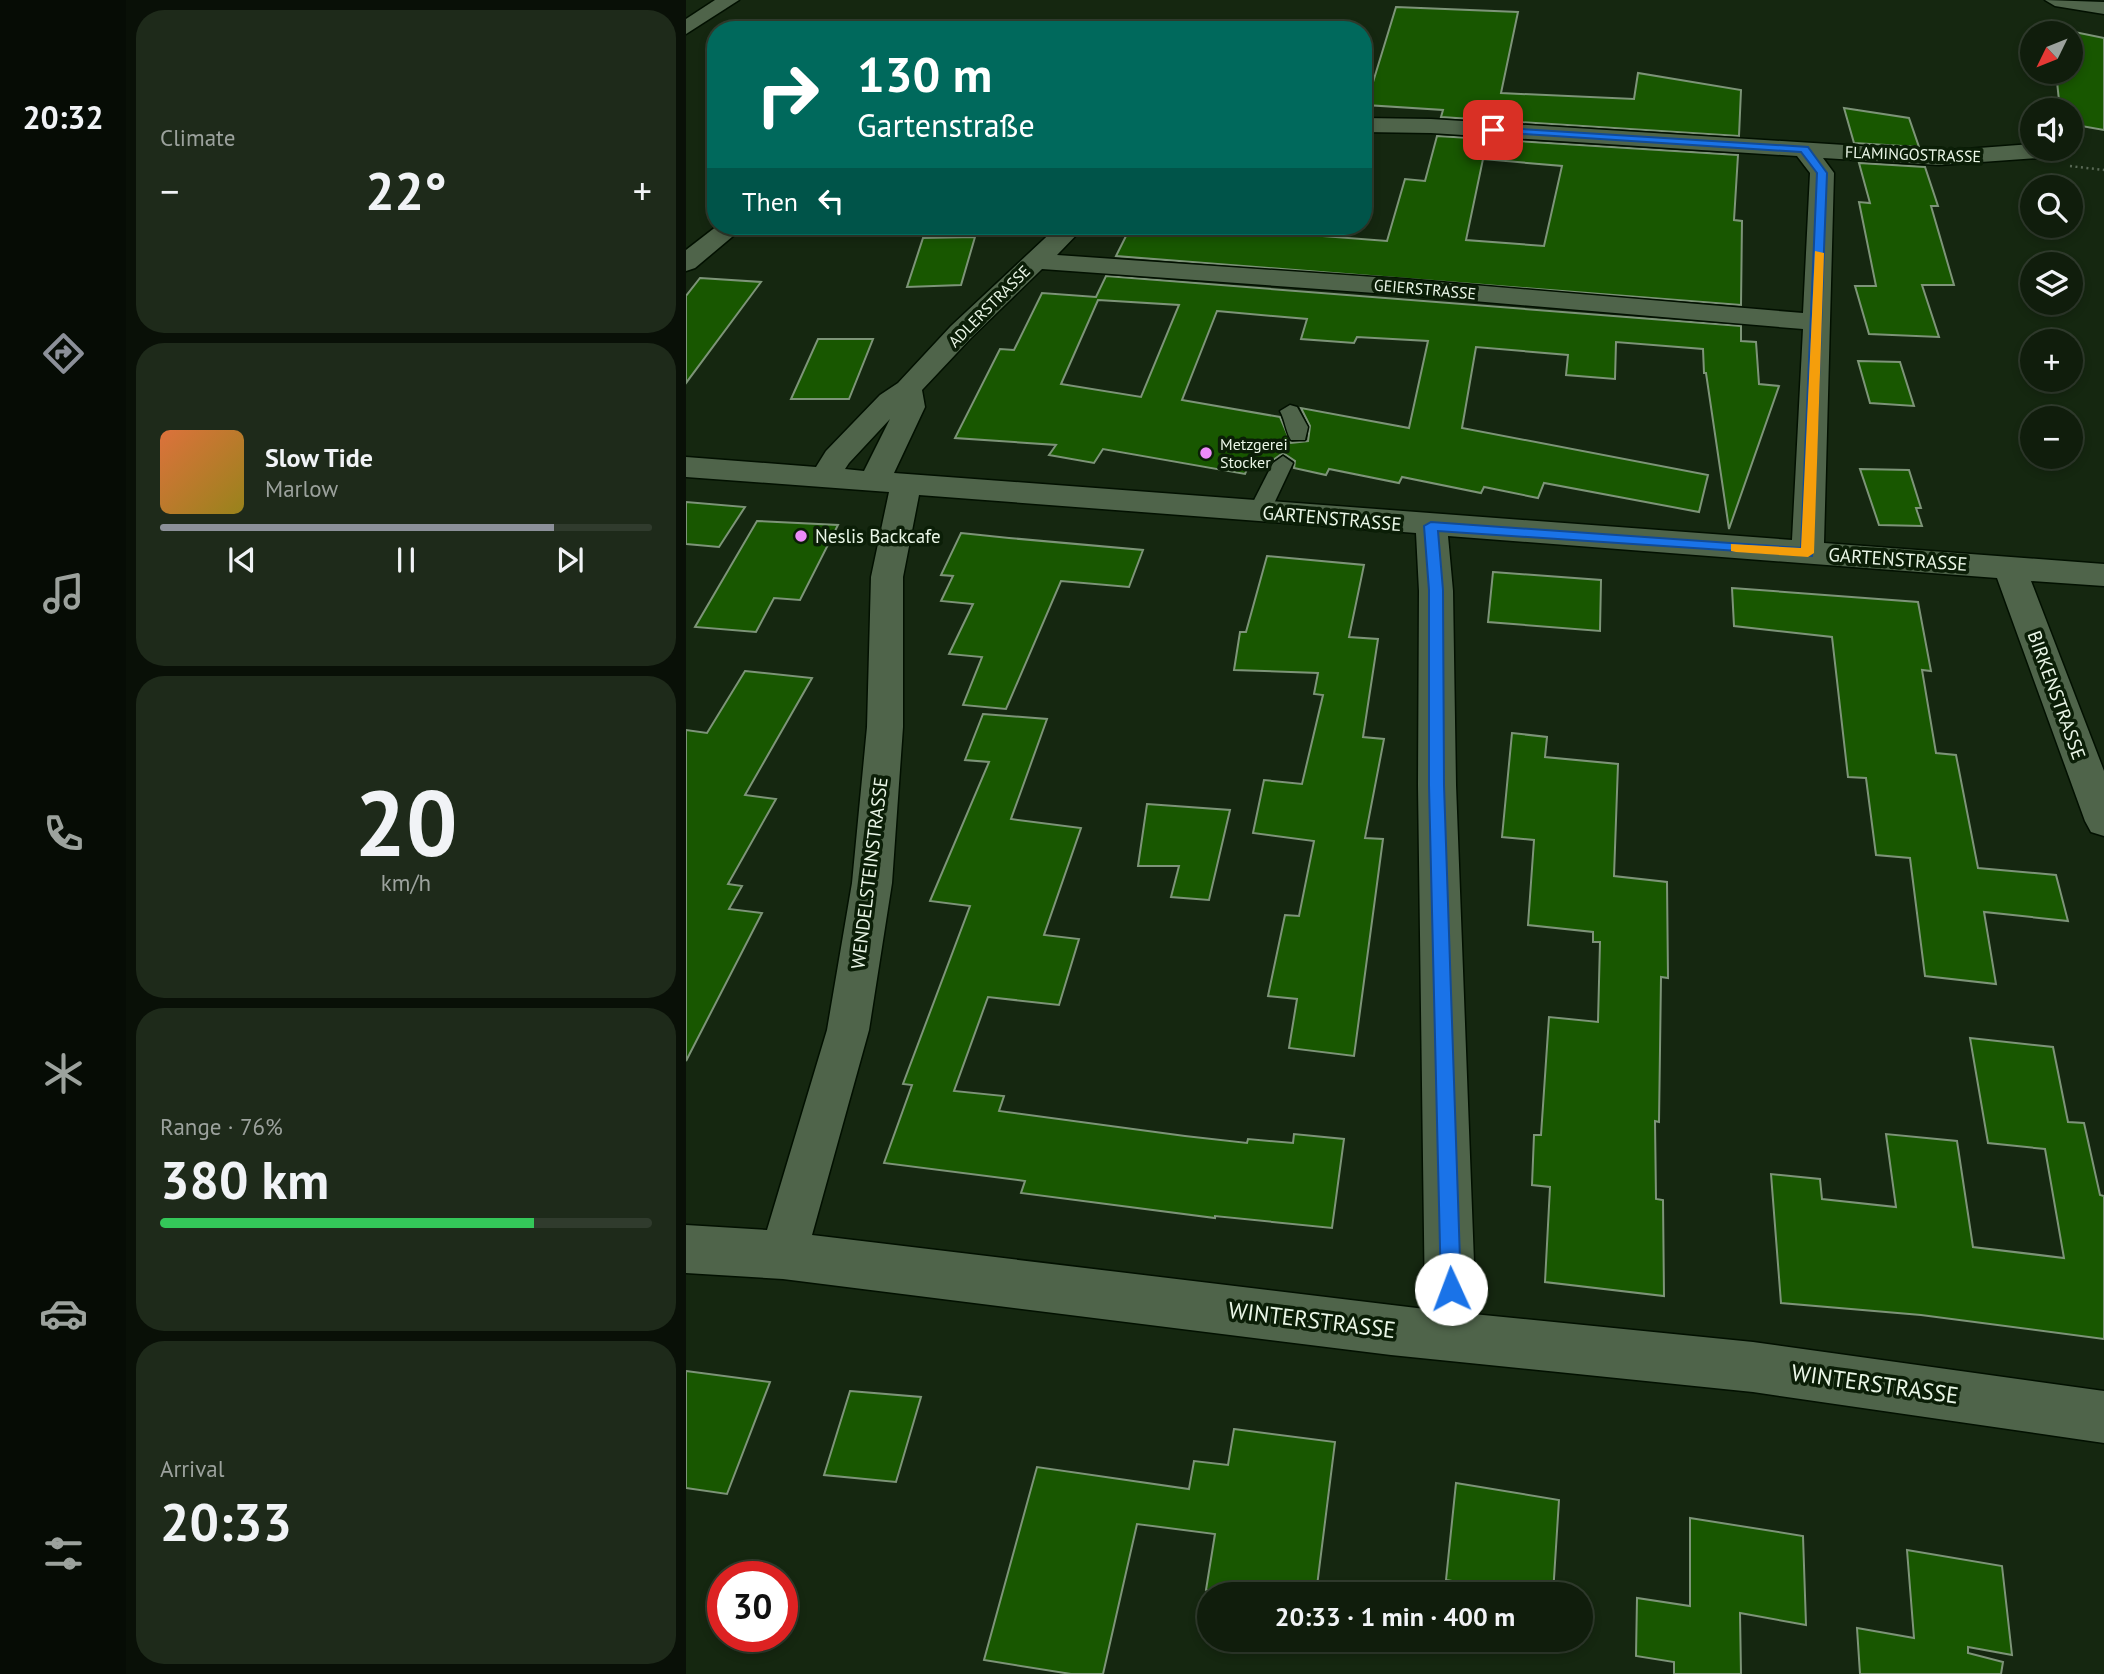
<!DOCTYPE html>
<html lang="en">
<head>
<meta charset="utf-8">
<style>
  :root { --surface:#101d0c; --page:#1e2a1a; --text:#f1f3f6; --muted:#9ca29d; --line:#303b2d; --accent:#8c9099 }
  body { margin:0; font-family:"PT Sans",sans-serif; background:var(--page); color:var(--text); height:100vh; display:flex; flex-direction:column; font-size:26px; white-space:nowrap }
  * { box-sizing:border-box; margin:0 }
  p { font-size:23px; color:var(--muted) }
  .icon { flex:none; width:38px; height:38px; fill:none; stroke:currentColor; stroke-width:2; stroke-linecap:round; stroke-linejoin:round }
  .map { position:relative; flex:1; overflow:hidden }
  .details { display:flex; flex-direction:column; gap:10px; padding:10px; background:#091007; width:560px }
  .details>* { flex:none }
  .hud { position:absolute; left:21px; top:21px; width:665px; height:214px; border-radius:28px; box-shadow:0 4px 10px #0003,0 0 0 2px var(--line); background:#00695c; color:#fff; overflow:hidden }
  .needle { width:46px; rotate:227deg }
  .tools { position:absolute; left:1334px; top:21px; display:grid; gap:14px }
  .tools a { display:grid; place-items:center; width:63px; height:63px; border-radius:50%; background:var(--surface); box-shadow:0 4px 10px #0003,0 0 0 2px var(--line); font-size:35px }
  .speed { position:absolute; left:21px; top:1561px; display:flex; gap:14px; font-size:35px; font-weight:700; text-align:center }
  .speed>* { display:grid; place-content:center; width:91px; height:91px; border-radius:50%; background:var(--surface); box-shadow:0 4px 10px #0003,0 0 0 2px var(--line); line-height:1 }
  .speed .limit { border:10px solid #d22; background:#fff; color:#111 }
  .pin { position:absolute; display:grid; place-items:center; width:60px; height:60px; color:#fff; margin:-30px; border-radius:14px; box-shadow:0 4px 10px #0006 }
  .me { position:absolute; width:77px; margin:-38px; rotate:358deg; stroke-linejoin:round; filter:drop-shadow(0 0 5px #0008) }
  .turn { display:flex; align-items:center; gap:24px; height:147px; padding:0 35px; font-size:32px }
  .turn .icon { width:91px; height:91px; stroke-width:2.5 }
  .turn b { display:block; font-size:49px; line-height:60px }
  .then { display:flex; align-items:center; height:66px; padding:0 35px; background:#0003; gap:14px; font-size:26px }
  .big { font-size:52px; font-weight:600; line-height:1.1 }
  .details .card { flex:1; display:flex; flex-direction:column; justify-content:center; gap:10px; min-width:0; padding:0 24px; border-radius:28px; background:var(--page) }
  .details .dial { align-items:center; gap:0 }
  .dial b { font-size:91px; line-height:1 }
  .song { display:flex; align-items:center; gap:21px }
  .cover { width:84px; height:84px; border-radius:10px; background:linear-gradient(135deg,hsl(20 70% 55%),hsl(50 70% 35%)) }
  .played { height:7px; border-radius:4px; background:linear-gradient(90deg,var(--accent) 80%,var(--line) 80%) }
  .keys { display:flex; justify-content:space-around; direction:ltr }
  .heat { display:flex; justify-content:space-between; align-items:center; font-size:38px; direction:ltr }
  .charge { height:10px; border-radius:5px; background:linear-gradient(90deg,#34c759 76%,var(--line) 0) }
  .trip { position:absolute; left:511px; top:1582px; width:396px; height:70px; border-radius:35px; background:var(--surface); box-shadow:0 4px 10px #0003,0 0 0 2px var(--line); font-weight:600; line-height:70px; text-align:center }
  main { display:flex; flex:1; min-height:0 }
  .tabs { display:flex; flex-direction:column; width:126px; justify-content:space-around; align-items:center; background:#060c05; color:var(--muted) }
  .tabs .icon { width:49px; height:49px }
  .tabs .selected { color:var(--accent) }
  .tabs b { font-size:32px; color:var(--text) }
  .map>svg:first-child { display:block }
  .building { fill:#185700; stroke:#7d9478; stroke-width:2; fill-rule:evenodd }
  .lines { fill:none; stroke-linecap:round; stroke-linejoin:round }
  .service-casing { stroke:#021000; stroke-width:3 }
  .minor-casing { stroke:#021000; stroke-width:3 }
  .path { stroke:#596955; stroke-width:2.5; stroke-dasharray:2 3.5; stroke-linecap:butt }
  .service { fill:#4f644a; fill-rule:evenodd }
  .minor { fill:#4f644a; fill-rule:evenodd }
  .route { fill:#1a73e8; stroke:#114b97; stroke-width:2 }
  .slow { fill:#f59e0b }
  .poi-dot { fill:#ed8cf9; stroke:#0b1e07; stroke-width:2.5 }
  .labels { text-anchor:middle; stroke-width:7; stroke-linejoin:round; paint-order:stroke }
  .far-street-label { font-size:16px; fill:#eaf6e7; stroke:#0b1e07 }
  .far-poi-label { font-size:16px; fill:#eaf6e7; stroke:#0b1e07; text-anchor:start }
  .street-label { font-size:19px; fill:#eaf6e7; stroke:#0b1e07 }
  .poi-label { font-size:19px; fill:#eaf6e7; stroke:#0b1e07; text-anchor:start }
  .near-street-label { font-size:23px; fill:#eaf6e7; stroke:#0b1e07 }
</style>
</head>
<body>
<main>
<nav class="tabs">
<b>20:32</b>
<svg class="icon selected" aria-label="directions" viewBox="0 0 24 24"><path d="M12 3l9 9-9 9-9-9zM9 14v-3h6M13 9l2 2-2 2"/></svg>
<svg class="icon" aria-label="music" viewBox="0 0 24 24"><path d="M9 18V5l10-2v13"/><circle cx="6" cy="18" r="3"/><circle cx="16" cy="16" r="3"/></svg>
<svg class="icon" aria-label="phone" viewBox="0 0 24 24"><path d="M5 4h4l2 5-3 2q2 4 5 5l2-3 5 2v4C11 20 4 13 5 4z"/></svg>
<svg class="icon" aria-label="climate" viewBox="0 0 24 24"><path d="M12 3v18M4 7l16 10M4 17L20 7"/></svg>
<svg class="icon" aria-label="car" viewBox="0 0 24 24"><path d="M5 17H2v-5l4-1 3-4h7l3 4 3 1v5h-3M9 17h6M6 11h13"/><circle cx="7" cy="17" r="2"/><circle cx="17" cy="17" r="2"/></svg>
<svg class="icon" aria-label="filters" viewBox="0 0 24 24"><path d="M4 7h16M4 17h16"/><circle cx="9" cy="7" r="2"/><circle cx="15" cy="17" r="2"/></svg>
</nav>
<section class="details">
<div class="card"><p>Climate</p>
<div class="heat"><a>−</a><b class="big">22°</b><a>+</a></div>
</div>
<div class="card">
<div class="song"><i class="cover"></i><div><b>Slow Tide</b><p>Marlow</p></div></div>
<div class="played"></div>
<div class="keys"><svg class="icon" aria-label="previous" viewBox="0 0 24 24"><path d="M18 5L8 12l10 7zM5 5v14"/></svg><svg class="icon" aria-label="pause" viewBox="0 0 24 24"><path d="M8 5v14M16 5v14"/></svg><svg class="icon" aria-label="next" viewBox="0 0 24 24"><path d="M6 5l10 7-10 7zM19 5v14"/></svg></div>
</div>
<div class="card dial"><b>20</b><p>km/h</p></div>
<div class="card"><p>Range · 76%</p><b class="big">380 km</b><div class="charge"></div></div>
<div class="card"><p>Arrival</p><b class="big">20:33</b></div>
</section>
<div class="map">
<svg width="1418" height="1674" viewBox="0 0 1418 1674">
  <rect width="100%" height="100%" fill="#152710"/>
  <g class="building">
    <path d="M 710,7 L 832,12 L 815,93 L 948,99 L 952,73 L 1055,90 L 1053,136 L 755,117 L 757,110 L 680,105 Z"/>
    <path d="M 1364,27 L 1418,38 L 1418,130 L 1384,124 L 1384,110 L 1374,110 L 1370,72 L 1384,72 L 1384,33 L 1365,33 Z"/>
    <path d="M 1158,108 L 1223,118 L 1233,147 L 1168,143 Z"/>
    <path d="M 751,136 L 1052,155 L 1048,220 L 1056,221 L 1055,305 L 430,256 L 445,226 L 504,226 L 701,241 L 719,179 L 739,181 ZM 797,159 L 876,166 L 858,246 L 780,240 Z"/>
    <path d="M 1173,163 L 1239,167 L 1252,206 L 1245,206 L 1268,285 L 1236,285 L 1253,337 L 1183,334 L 1169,286 L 1190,286 L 1173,202 L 1184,203 Z"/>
    <path d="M 289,237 L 275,285 L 221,287 L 237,238 Z"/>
    <path d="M 420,276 L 1055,326 L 1055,341 L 1070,342 L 1073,384 L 1093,386 L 1043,529 L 1020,373 L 1018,373 L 1017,349 L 930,342 L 929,379 L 880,375 L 882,355 L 790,347 L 776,428 L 1022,475 L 1013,512 L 858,483 L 852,498 L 798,487 L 795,493 L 716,477 L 713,483 L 643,469 L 640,475 L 608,468 L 609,461 L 597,453 L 583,463 L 579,470 L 562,467 L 559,474 L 417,449 L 408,463 L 363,455 L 370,445 L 269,438 L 314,349 L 328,350 L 356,293 L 410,297 ZM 412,300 L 493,305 L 455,397 L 375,384 ZM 531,311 L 621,319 L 615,339 L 668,343 L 671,337 L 742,341 L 723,428 L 615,408 L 624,426 L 622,441 L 605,443 L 594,417 L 496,400 Z"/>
    <path d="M 14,278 L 75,282 L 0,383 L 0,296 Z"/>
    <path d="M 132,339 L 187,339 L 163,399 L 105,399 Z"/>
    <path d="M 1172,361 L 1214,362 L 1228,406 L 1184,403 Z"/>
    <path d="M 1174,469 L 1223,470 L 1235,508 L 1230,508 L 1236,526 L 1193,525 Z"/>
    <path d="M 0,502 L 59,507 L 33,547 L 0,544 Z"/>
    <path d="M 71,521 L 152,525 L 114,600 L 88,598 L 70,632 L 9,627 Z"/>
    <path d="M 275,533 L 323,538 L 457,550 L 443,587 L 375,581 L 320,709 L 277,705 L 296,657 L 263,654 L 287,604 L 255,601 L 267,576 L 255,575 Z"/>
    <path d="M 581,556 L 678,565 L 663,637 L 692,639 L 677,737 L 698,739 L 679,838 L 697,839 L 668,1056 L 603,1048 L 611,999 L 582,996 L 599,915 L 613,916 L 628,841 L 567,833 L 578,780 L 616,784 L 637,695 L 628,694 L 632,673 L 548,670 L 554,632 L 560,632 Z"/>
    <path d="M 807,572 L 915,580 L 914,631 L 802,622 Z"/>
    <path d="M 1046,588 L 1232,602 L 1245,671 L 1236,670 L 1250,753 L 1270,755 L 1292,868 L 1370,875 L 1382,921 L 1298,912 L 1310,984 L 1239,976 L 1224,858 L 1190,855 L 1180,778 L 1162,777 L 1146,637 L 1048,626 Z"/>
    <path d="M 59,671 L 126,678 L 59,795 L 90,799 L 42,884 L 56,886 L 43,909 L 76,913 L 0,1061 L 0,730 L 21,733 Z"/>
    <path d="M 297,714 L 361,719 L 325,819 L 395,828 L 358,935 L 393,939 L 373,1005 L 302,997 L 268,1091 L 318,1096 L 313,1111 L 499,1136 L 561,1143 L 562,1139 L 607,1143 L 608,1134 L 658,1139 L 646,1228 L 529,1216 L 529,1218 L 335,1193 L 339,1181 L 198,1163 L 226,1085 L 217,1084 L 284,906 L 244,901 L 303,762 L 279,760 Z"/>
    <path d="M 826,733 L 861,737 L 859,757 L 932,764 L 928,876 L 981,882 L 982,978 L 975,977 L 973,1122 L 969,1121 L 970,1199 L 977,1200 L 978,1296 L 859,1282 L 864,1187 L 846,1185 L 848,1135 L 855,1135 L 863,1017 L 912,1022 L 914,942 L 907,942 L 907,932 L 842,925 L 848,840 L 816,837 Z"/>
    <path d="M 461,804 L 544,810 L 523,900 L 485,897 L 493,866 L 452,866 Z"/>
    <path d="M 1284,1038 L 1367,1047 L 1382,1122 L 1398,1123 L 1414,1195 L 1418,1196 L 1418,1339 L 1235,1315 L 1095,1303 L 1085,1174 L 1134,1179 L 1136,1199 L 1210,1207 L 1200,1134 L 1271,1141 L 1287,1247 L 1378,1258 L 1359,1149 L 1302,1143 Z"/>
    <path d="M 0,1371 L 84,1382 L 41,1494 L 0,1488 Z"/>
    <path d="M 164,1391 L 235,1397 L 210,1482 L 138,1475 Z"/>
    <path d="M 548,1429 L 649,1442 L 630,1594 L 551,1594 L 520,1590 L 529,1534 L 451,1524 L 417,1674 L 385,1674 L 298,1660 L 351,1467 L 503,1489 L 508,1461 L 542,1465 Z"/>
    <path d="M 770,1483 L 873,1500 L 867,1594 L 844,1594 L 760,1580 Z"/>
    <path d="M 1004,1518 L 1117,1536 L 1120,1625 L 1054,1613 L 1055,1674 L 988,1674 L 988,1662 L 950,1656 L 951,1598 L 1004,1606 Z"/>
    <path d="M 1221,1550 L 1316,1566 L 1326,1655 L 1282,1647 L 1282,1653 L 1317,1662 L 1315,1674 L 1174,1674 L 1171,1628 L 1228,1638 Z"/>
  </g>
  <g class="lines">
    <defs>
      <g id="service">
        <path d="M 604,405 L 611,407 L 622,427 L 619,440 L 605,440 C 600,433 599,420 594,411 Z"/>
        <path d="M 597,456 L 607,463 L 584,512 L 581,517 L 565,517 L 562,512 L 587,463 Z"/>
      </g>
      <g id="minor">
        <path d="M 29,0 L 53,0 L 0,34 L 0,19 Z"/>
        <path d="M 1359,0 L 1418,2 L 1418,14 L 1369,6 Z"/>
        <path d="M 677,118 L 745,119 L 1253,151 L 1346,144 L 1346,149 L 1365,151 L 1361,156 L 1353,158 L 1253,165 L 1137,158 L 1148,173 L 1138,543 L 1418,564 L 1418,586 L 1345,581 L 1418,771 L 1418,836 L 1405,832 L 1399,821 L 1311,578 L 762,536 L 767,591 L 770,785 L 789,1289 L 787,1314 L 1067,1342 L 1418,1391 L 1418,1443 L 1067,1392 L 705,1355 L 97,1279 L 0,1273 L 0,1225 L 81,1230 L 141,1030 L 166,883 L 181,727 L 185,577 L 203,492 L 0,477 L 0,457 L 130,467 L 140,451 L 194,395 L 212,383 L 265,326 L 372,226 L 399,226 L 371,255 L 717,279 L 1117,313 L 1124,173 L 1111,156 L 745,133 L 677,132 ZM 356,269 L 717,295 L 1117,329 L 1106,540 L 208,473 L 239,407 L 236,390 L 285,338 ZM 204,419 L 178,471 L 159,469 L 163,463 ZM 233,495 L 730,533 L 733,591 L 732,785 L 739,1309 L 126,1235 L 183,1030 L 206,883 L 217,727 L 217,577 Z"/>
        <path d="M 31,226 L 59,226 L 9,268 L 0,271 L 0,250 Z"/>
      </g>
    </defs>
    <use href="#service" class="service-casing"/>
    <use href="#minor" class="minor-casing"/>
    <path class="path" d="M 1384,166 L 1418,170"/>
    <use href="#service" class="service"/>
    <use href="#minor" class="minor"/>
  </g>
  <path class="route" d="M 804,127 L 1122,147 L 1141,173 L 1126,556 L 752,531 L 757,590 L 758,785 L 775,1289 L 772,1296 L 765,1299 L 758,1296 L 755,1289 L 743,785 L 743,590 L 738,526 L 745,522 L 1115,548 L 1131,173 L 1115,152 L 807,132 Z"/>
  <path class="slow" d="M 1129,251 L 1138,253 L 1128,553 L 1122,557 L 1050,552 L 1045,551 L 1045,544 L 1115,548 Z"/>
  <g class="poi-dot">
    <circle cx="520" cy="453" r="7"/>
    <circle cx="115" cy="536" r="7"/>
  </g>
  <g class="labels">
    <g class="far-street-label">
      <text transform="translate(1227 154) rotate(2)" y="6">FLAMINGOSTRASSE</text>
      <text transform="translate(739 289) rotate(5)" y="6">GEIERSTRASSE</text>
      <text transform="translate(303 306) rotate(-45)" y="6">ADLERSTRASSE</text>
    </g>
    <g class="far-poi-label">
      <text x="534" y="450">Metzgerei<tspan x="534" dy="18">Stocker</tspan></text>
    </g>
    <g class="street-label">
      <text transform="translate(646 518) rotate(5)" y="7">GARTENSTRASSE</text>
      <text transform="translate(1212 559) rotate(4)" y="7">GARTENSTRASSE</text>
      <text transform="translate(1371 695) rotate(70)" y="7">BIRKENSTRASSE</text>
      <text transform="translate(183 873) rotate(-83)" y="7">WENDELSTEINSTRASSE</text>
    </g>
    <g class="poi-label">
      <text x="129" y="543">Neslis Backcafe</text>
    </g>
    <g class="near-street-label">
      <text transform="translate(626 1320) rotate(7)" y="8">WINTERSTRASSE</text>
      <text transform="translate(1189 1384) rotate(8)" y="8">WINTERSTRASSE</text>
    </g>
  </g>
</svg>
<div class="tools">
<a><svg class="needle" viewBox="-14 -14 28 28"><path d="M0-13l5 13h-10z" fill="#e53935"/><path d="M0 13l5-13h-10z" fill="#9ca29d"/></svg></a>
<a><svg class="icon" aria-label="sound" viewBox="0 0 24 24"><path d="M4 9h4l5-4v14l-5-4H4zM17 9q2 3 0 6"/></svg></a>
<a><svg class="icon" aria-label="search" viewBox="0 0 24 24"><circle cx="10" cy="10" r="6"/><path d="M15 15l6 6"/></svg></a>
<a><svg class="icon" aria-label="layers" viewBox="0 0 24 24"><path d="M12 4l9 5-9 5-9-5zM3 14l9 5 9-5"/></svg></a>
<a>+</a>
<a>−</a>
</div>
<div class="speed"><div class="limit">30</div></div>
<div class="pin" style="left:807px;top:130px;background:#d93025"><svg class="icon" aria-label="arrive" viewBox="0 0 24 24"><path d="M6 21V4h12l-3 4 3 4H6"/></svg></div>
<svg class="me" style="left:765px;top:1289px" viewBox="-20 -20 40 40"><circle r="19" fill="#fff"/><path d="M0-13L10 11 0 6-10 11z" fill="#1a73e8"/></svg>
<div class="trip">20:33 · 1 min · 400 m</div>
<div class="hud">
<div class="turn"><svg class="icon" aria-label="right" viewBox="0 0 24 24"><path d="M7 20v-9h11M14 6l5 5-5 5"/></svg><div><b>130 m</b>Gartenstraße</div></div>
<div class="then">Then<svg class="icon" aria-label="left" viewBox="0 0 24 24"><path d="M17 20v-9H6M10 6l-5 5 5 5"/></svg></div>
</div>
</div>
</main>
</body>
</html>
